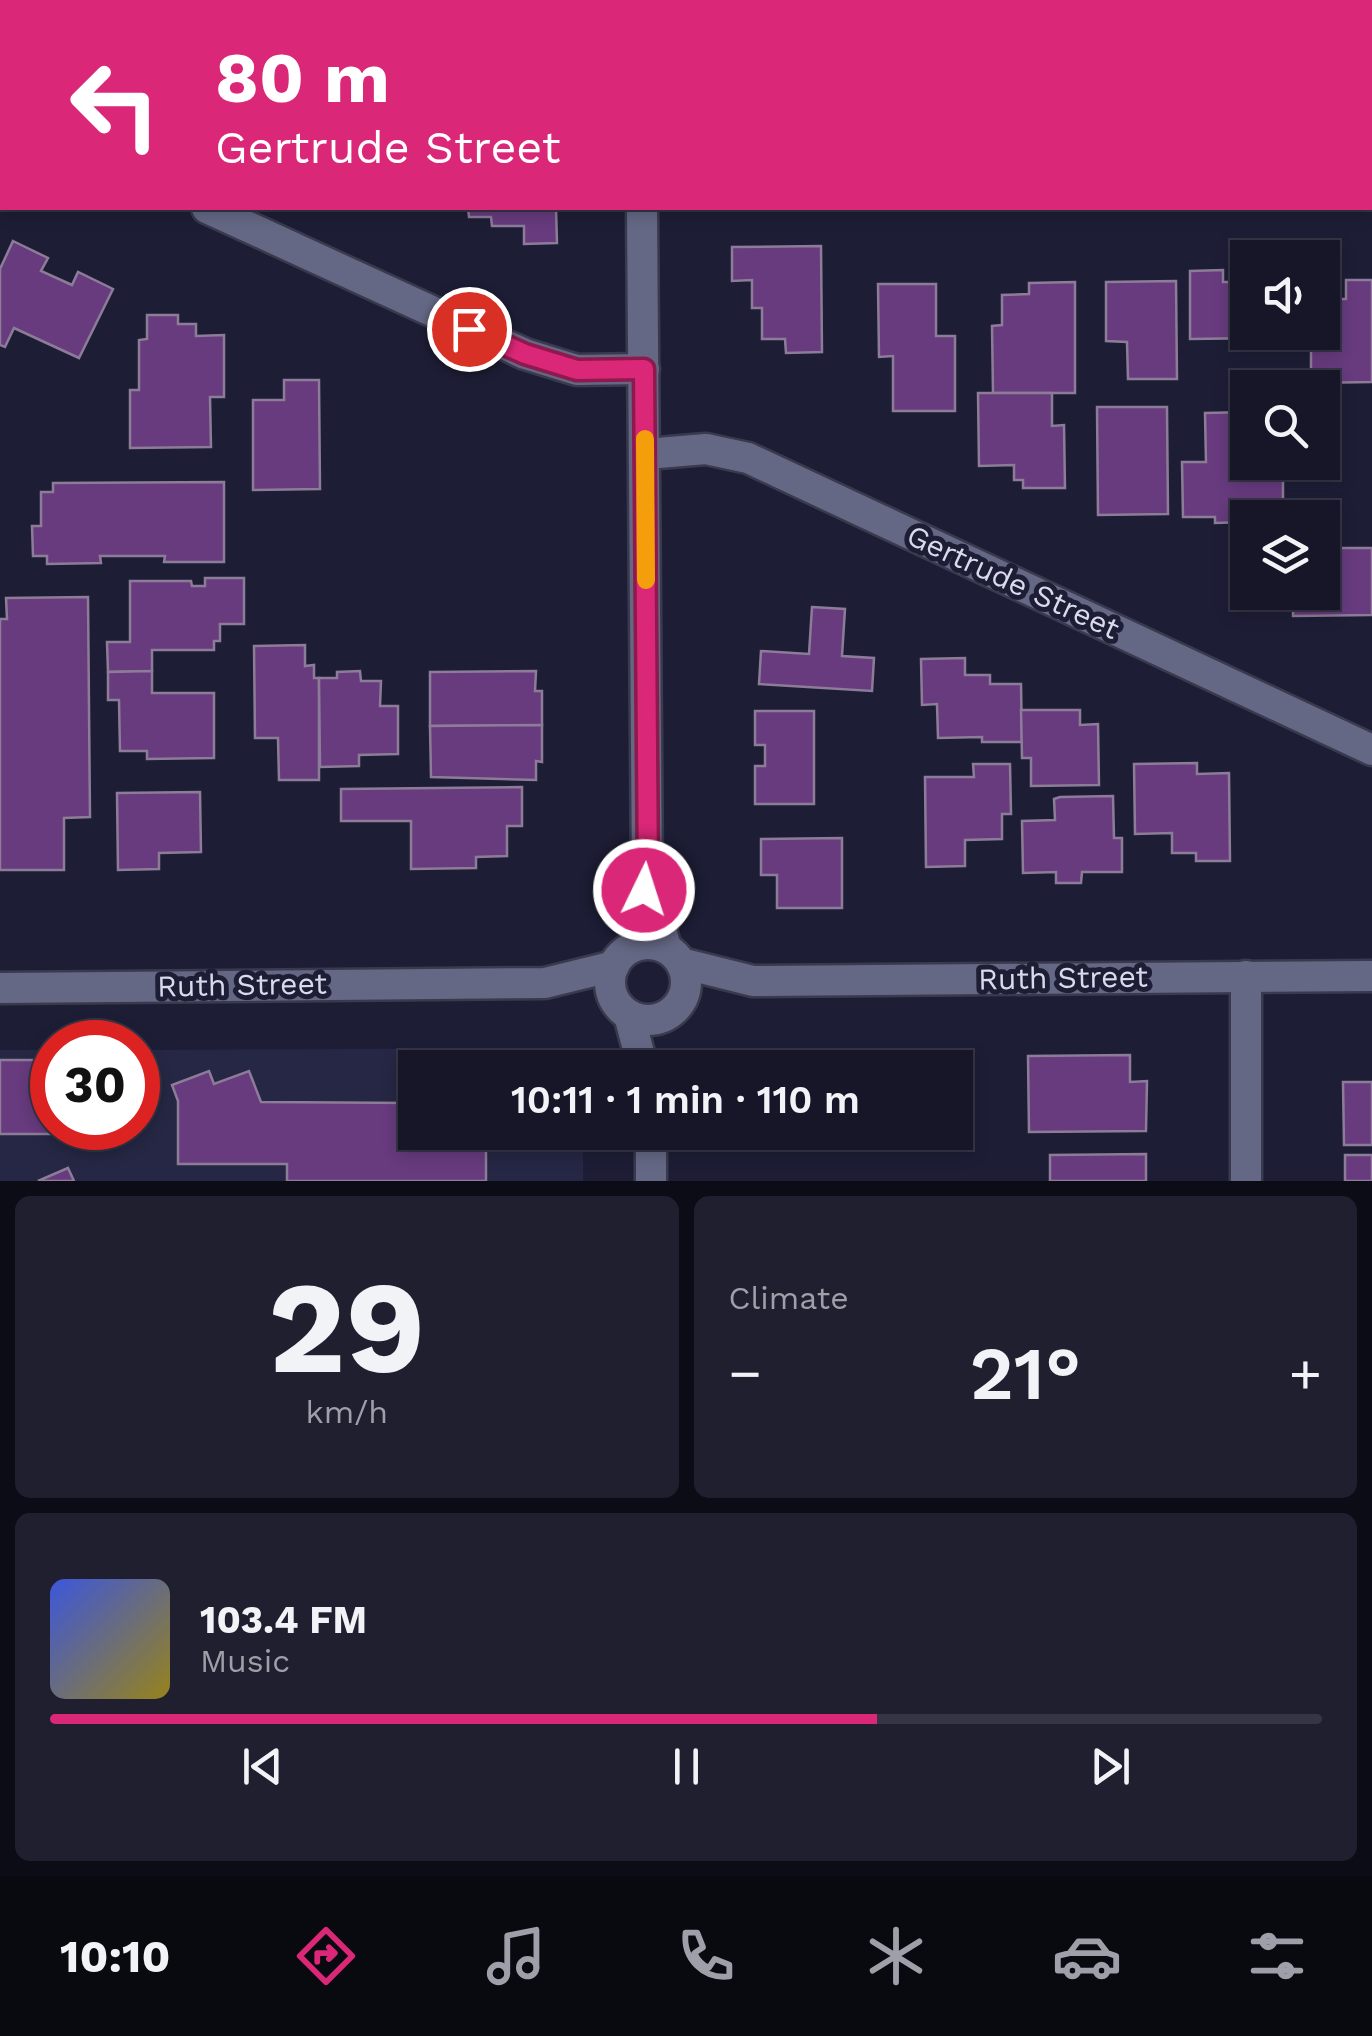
<!DOCTYPE html>
<html lang="en">
<head>
<meta charset="utf-8">
<style>
  :root { --surface:#161628; --page:#1f1f30; --text:#f1f3f6; --muted:#9e9fa8; --line:#353545; --accent:#db2777 }
  body { margin:0; font-family:"Work Sans",sans-serif; background:var(--page); color:var(--text); height:100vh; display:flex; flex-direction:column; font-size:38px; white-space:nowrap }
  * { box-sizing:border-box; margin:0 }
  p { font-size:32px; color:var(--muted) }
  .icon { flex:none; width:55px; height:55px; fill:none; stroke:currentColor; stroke-width:2; stroke-linecap:round; stroke-linejoin:round }
  .map { position:relative; height:1181px; overflow:hidden }
  .details { display:flex; flex-direction:column; gap:15px; padding:15px; background:#0c0c16; flex:1 }
  .details>* { flex:none }
  .hud { position:absolute; left:0px; top:0px; width:1372px; height:210px; box-shadow:0 5px 15px #0003,0 0 0 2px var(--line); background:#db2777; color:#fff; overflow:hidden }
  .fabs { position:absolute; left:1230px; top:240px; display:grid; gap:20px }
  .fabs a { display:grid; place-items:center; width:110px; height:110px; border-radius:0px; background:var(--surface); box-shadow:0 5px 15px #0003,0 0 0 2px var(--line); font-size:50px }
  .speed { position:absolute; left:30px; top:1020px; display:flex; gap:20px; font-size:50px; font-weight:700; text-align:center }
  .speed>* { display:grid; place-content:center; width:130px; height:130px; border-radius:50%; background:var(--surface); box-shadow:0 5px 15px #0003,0 0 0 2px var(--line); line-height:1 }
  .speed .limit { border:15px solid #d22; background:#fff; color:#111 }
  .pin { position:absolute; display:grid; place-items:center; width:85px; height:85px; color:#fff; margin:-42px; border:5px solid #fff; border-radius:50%; box-shadow:0 2px 10px #0007 }
  .me { position:absolute; width:110px; margin:-55px; rotate:4deg; stroke-linejoin:round; filter:drop-shadow(0 0 8px #0008) }
  .turn { display:flex; align-items:center; gap:35px; height:210px; padding:0 50px; font-size:45px }
  .turn .icon { width:130px; height:130px; stroke-width:2.5 }
  .turn b { display:block; font-size:70px; line-height:85px }
  .big { font-size:75px; font-weight:600; line-height:1.1 }
  .details .card { flex:1; display:flex; flex-direction:column; justify-content:center; gap:15px; min-width:0; padding:0 35px; border-radius:15px; background:var(--page) }
  .details .dial { align-items:center; gap:0 }
  .dial b { font-size:130px; line-height:1 }
  .song { display:flex; align-items:center; gap:30px }
  .cover { width:120px; height:120px; border-radius:15px; background:linear-gradient(135deg,hsl(230 70% 55%),hsl(50 70% 35%)) }
  .played { height:10px; border-radius:5px; background:linear-gradient(90deg,var(--accent) 65%,var(--line) 65%) }
  .keys { display:flex; justify-content:space-around; direction:ltr }
  .heat { display:flex; justify-content:space-between; align-items:center; font-size:55px; direction:ltr }
  .details .tiles { flex:1; display:grid; gap:15px; grid-template-columns:1fr 1fr }
  .card:last-child { grid-column:span 2 }
  .trip { position:absolute; left:398px; top:1050px; width:575px; height:100px; border-radius:0px; background:var(--surface); box-shadow:0 5px 15px #0003,0 0 0 2px var(--line); font-weight:600; line-height:100px; text-align:center }
  .tabs { display:flex; height:160px; justify-content:space-around; align-items:center; background:#090910; color:var(--muted) }
  .tabs .icon { width:70px; height:70px }
  .tabs .selected { color:var(--accent) }
  .tabs b { font-size:45px; color:var(--text) }
  .map>svg:first-child { display:block }
  .built { fill:#252744 }
  .building { fill:#673b7e; stroke:#8d7c98; stroke-width:2.5 }
  .lines { fill:none; stroke-linecap:round; stroke-linejoin:round }
  .street-casing { stroke:#3a3a4f; stroke-width:35 }
  .street { stroke:#656885; stroke-width:30 }
  .route-casing { stroke:#8e194d; stroke-width:25 }
  .route { stroke:#db2777; stroke-width:18 }
  .slow { stroke:#f59e0b; stroke-width:18 }
  .labels { text-anchor:middle; stroke-width:10; stroke-linejoin:round; paint-order:stroke }
  .street-label { font-size:30px; fill:#d9dbec; stroke:#1d1e36 }
</style>
</head>
<body>
<div class="map">
<svg width="1372" height="1181" viewBox="0 0 1372 1181">
  <rect width="100%" height="100%" fill="#1d1e36"/>
  <path class="built" d="M 583,1048 L 583,1067 L 415,1068 L 415,1132 L 583,1133 L 583,1181 L 0,1181 L 0,1050 L 52,1050 L 52,1128 L 138,1128 L 138,1050 Z"/>
  <g class="building">
    <rect x="119" y="0" width="106" height="2"/>
    <rect x="442" y="0" width="108" height="2"/>
    <rect x="760" y="0" width="99" height="2"/>
    <rect x="1065" y="0" width="75" height="2"/>
    <rect x="1151" y="0" width="74" height="2"/>
    <rect x="1268" y="0" width="96" height="2"/>
    <path d="M 468,208 L 556,208 L 557,243 L 524,244 L 524,226 L 492,226 L 491,217 L 469,217 Z"/>
    <path d="M 13,241 L 48,258 L 41,271 L 72,285 L 78,272 L 113,289 L 79,358 L 14,328 L 5,347 L 0,345 L 0,269 Z"/>
    <path d="M 821,246 L 822,352 L 786,353 L 785,339 L 762,339 L 762,308 L 752,308 L 752,280 L 732,281 L 732,247 Z"/>
    <path d="M 1223,270 L 1223,282 L 1248,282 L 1248,332 L 1263,332 L 1263,338 L 1190,339 L 1190,271 Z"/>
    <path d="M 1346,280 L 1372,280 L 1372,382 L 1311,383 L 1311,332 L 1322,332 L 1322,299 L 1346,299 Z"/>
    <path d="M 1176,281 L 1177,379 L 1128,379 L 1127,342 L 1106,341 L 1106,282 Z"/>
    <path d="M 1075,282 L 1075,393 L 993,393 L 992,326 L 1002,325 L 1002,295 L 1029,294 L 1029,283 Z"/>
    <path d="M 878,284 L 936,284 L 936,336 L 955,336 L 955,411 L 893,411 L 893,356 L 879,357 Z"/>
    <path d="M 147,315 L 178,315 L 178,324 L 196,324 L 196,336 L 224,335 L 224,397 L 210,397 L 211,447 L 130,448 L 130,390 L 139,390 L 139,340 L 147,339 Z"/>
    <path d="M 284,380 L 319,380 L 320,489 L 253,490 L 253,400 L 284,400 Z"/>
    <path d="M 978,393 L 1052,393 L 1052,426 L 1064,425 L 1065,488 L 1023,488 L 1023,480 L 1014,480 L 1014,465 L 979,466 Z"/>
    <path d="M 1097,407 L 1167,407 L 1168,514 L 1098,515 Z"/>
    <path d="M 1248,412 L 1248,462 L 1283,462 L 1283,518 L 1248,518 L 1248,522 L 1215,523 L 1215,517 L 1183,517 L 1182,462 L 1206,462 L 1205,413 Z"/>
    <path d="M 224,482 L 224,562 L 164,562 L 165,556 L 100,556 L 101,563 L 47,564 L 47,556 L 33,556 L 32,526 L 41,526 L 41,492 L 53,492 L 53,483 Z"/>
    <path d="M 1322,548 L 1372,548 L 1372,615 L 1293,616 L 1293,592 L 1322,592 Z"/>
    <path d="M 205,578 L 244,578 L 244,624 L 220,624 L 220,641 L 214,641 L 214,650 L 152,650 L 152,671 L 108,672 L 107,642 L 130,642 L 130,581 L 191,581 L 192,586 L 205,586 Z"/>
    <path d="M 88,597 L 90,817 L 64,818 L 64,870 L 0,870 L 0,619 L 7,619 L 6,598 Z"/>
    <path d="M 812,607 L 845,609 L 842,656 L 874,658 L 872,691 L 759,684 L 761,651 L 809,654 Z"/>
    <path d="M 305,645 L 305,666 L 314,665 L 314,678 L 319,678 L 319,780 L 279,780 L 278,738 L 255,738 L 254,646 Z"/>
    <path d="M 965,658 L 965,675 L 990,675 L 990,684 L 1021,684 L 1022,742 L 982,742 L 982,737 L 938,738 L 937,704 L 922,705 L 921,659 Z"/>
    <path d="M 152,671 L 152,693 L 214,693 L 214,758 L 147,759 L 147,751 L 120,751 L 119,700 L 108,700 L 108,672 Z"/>
    <path d="M 360,671 L 361,681 L 381,681 L 380,706 L 398,706 L 398,754 L 359,755 L 359,766 L 320,767 L 319,678 L 337,678 L 337,672 Z"/>
    <path d="M 536,671 L 535,691 L 542,691 L 542,725 L 430,726 L 430,672 Z"/>
    <path d="M 1021,710 L 1080,710 L 1080,725 L 1098,724 L 1099,785 L 1031,786 L 1031,758 L 1022,758 Z"/>
    <path d="M 755,711 L 814,711 L 814,804 L 755,804 L 755,766 L 765,766 L 765,745 L 755,745 Z"/>
    <path d="M 542,725 L 542,762 L 536,761 L 536,780 L 431,777 L 430,726 Z"/>
    <path d="M 1197,763 L 1197,774 L 1229,773 L 1230,861 L 1196,861 L 1196,853 L 1172,853 L 1172,833 L 1135,834 L 1134,764 Z"/>
    <path d="M 973,764 L 1010,764 L 1011,814 L 1002,814 L 1002,839 L 965,840 L 965,866 L 926,867 L 925,777 L 974,777 Z"/>
    <path d="M 522,787 L 522,826 L 507,826 L 507,856 L 476,857 L 476,868 L 411,869 L 411,821 L 341,821 L 341,789 Z"/>
    <path d="M 200,792 L 201,852 L 159,853 L 159,869 L 118,870 L 117,793 Z"/>
    <path d="M 1113,796 L 1114,838 L 1122,838 L 1122,872 L 1082,872 L 1081,883 L 1056,883 L 1056,872 L 1023,873 L 1022,821 L 1055,820 L 1054,799 L 1060,797 Z"/>
    <path d="M 842,838 L 842,908 L 777,908 L 777,875 L 761,875 L 761,839 Z"/>
    <path d="M 1130,1055 L 1130,1082 L 1147,1081 L 1146,1131 L 1029,1132 L 1028,1056 Z"/>
    <path d="M 0,1060 L 52,1060 L 52,1128 L 103,1128 L 103,1134 L 0,1134 Z"/>
    <path d="M 209,1071 L 214,1084 L 249,1071 L 261,1102 L 415,1103 L 415,1132 L 486,1132 L 486,1181 L 287,1181 L 287,1164 L 178,1164 L 178,1101 L 172,1085 Z"/>
    <path d="M 1343,1082 L 1372,1082 L 1372,1145 L 1344,1145 Z"/>
    <rect x="767" y="1132" width="71" height="16"/>
    <path d="M 1146,1154 L 1146,1181 L 1050,1181 L 1050,1155 Z"/>
    <rect x="1345" y="1155" width="27" height="26"/>
    <path d="M 68,1168 L 74,1181 L 38,1181 Z"/>
  </g>
  <g class="lines">
    <defs>
      <g id="street">
        <path d="M 641,0 L 641,2"/>
        <path d="M 0,111 L 2,112"/>
        <path d="M 1370,165 L 1372,165"/>
        <path d="M 207,208 L 525,354 L 577,370 L 644,369"/>
        <path d="M 642,208 L 647,877 L 666,948"/>
        <path d="M 646,454 L 706,449 L 748,458 L 1372,750"/>
        <circle cx="648" cy="982" r="38"/>
        <path d="M 681,963 L 753,981 L 1372,976"/>
        <path d="M 1246,976 L 1246,1181"/>
        <path d="M 0,988 L 545,983 L 614,966"/>
        <path d="M 629,1015 L 643,1068"/>
        <path d="M 651,1132 L 651,1181"/>
      </g>
    </defs>
    <use href="#street" class="street-casing"/>
    <use href="#street" class="street"/>
  </g>
  <g class="lines">
    <defs>
      <path id="route" d="M 469,329 L 525,354 L 577,370 L 644,369 L 648,877 L 644,890"/>
    </defs>
    <use href="#route" class="route-casing"/>
    <use href="#route" class="route"/>
    <path class="slow" d="M 645,439 L 646,580"/>
  </g>
  <g class="labels">
    <g class="street-label">
      <text transform="translate(1013 582) rotate(25)" y="10">Gertrude Street</text>
      <text transform="translate(1063 978) rotate(-1)" y="10">Ruth Street</text>
      <text transform="translate(242 985) rotate(-1)" y="10">Ruth Street</text>
    </g>
  </g>
</svg>
<div class="fabs">
<a><svg class="icon" aria-label="sound" viewBox="0 0 24 24"><path d="M4 9h4l5-4v14l-5-4H4zM17 9q2 3 0 6"/></svg></a>
<a><svg class="icon" aria-label="search" viewBox="0 0 24 24"><circle cx="10" cy="10" r="6"/><path d="M15 15l6 6"/></svg></a>
<a><svg class="icon" aria-label="layers" viewBox="0 0 24 24"><path d="M12 4l9 5-9 5-9-5zM3 14l9 5 9-5"/></svg></a>
</div>
<div class="speed"><div class="limit">30</div></div>
<div class="pin" style="left:469px;top:329px;background:#d93025"><svg class="icon" aria-label="arrive" viewBox="0 0 24 24"><path d="M6 21V4h12l-3 4 3 4H6"/></svg></div>
<svg class="me" style="left:644px;top:890px" viewBox="-20 -20 40 40"><circle r="17" fill="#db2777" stroke="#fff" stroke-width="3"/><path d="M0-11L8 9 0 5-8 9z" fill="#fff"/></svg>
<div class="trip">10:11 · 1 min · 110 m</div>
<div class="hud">
<div class="turn"><svg class="icon" aria-label="left" viewBox="0 0 24 24"><path d="M17 20v-9H6M10 6l-5 5 5 5"/></svg><div><b>80 m</b>Gertrude Street</div></div>
</div>
</div>
<section class="details">
<div class="tiles">
<div class="card dial"><b>29</b><p>km/h</p></div>
<div class="card"><p>Climate</p>
<div class="heat"><a>−</a><b class="big">21°</b><a>+</a></div>
</div>
<div class="card">
<div class="song"><i class="cover"></i><div><b>103.4 FM</b><p>Music</p></div></div>
<div class="played"></div>
<div class="keys"><svg class="icon" aria-label="previous" viewBox="0 0 24 24"><path d="M18 5L8 12l10 7zM5 5v14"/></svg><svg class="icon" aria-label="pause" viewBox="0 0 24 24"><path d="M8 5v14M16 5v14"/></svg><svg class="icon" aria-label="next" viewBox="0 0 24 24"><path d="M6 5l10 7-10 7zM19 5v14"/></svg></div>
</div>
</div>
</section>
<nav class="tabs">
<b>10:10</b>
<svg class="icon selected" aria-label="directions" viewBox="0 0 24 24"><path d="M12 3l9 9-9 9-9-9zM9 14v-3h6M13 9l2 2-2 2"/></svg>
<svg class="icon" aria-label="music" viewBox="0 0 24 24"><path d="M9 18V5l10-2v13"/><circle cx="6" cy="18" r="3"/><circle cx="16" cy="16" r="3"/></svg>
<svg class="icon" aria-label="phone" viewBox="0 0 24 24"><path d="M5 4h4l2 5-3 2q2 4 5 5l2-3 5 2v4C11 20 4 13 5 4z"/></svg>
<svg class="icon" aria-label="climate" viewBox="0 0 24 24"><path d="M12 3v18M4 7l16 10M4 17L20 7"/></svg>
<svg class="icon" aria-label="car" viewBox="0 0 24 24"><path d="M5 17H2v-5l4-1 3-4h7l3 4 3 1v5h-3M9 17h6M6 11h13"/><circle cx="7" cy="17" r="2"/><circle cx="17" cy="17" r="2"/></svg>
<svg class="icon" aria-label="filters" viewBox="0 0 24 24"><path d="M4 7h16M4 17h16"/><circle cx="9" cy="7" r="2"/><circle cx="15" cy="17" r="2"/></svg>
</nav>
</body>
</html>
